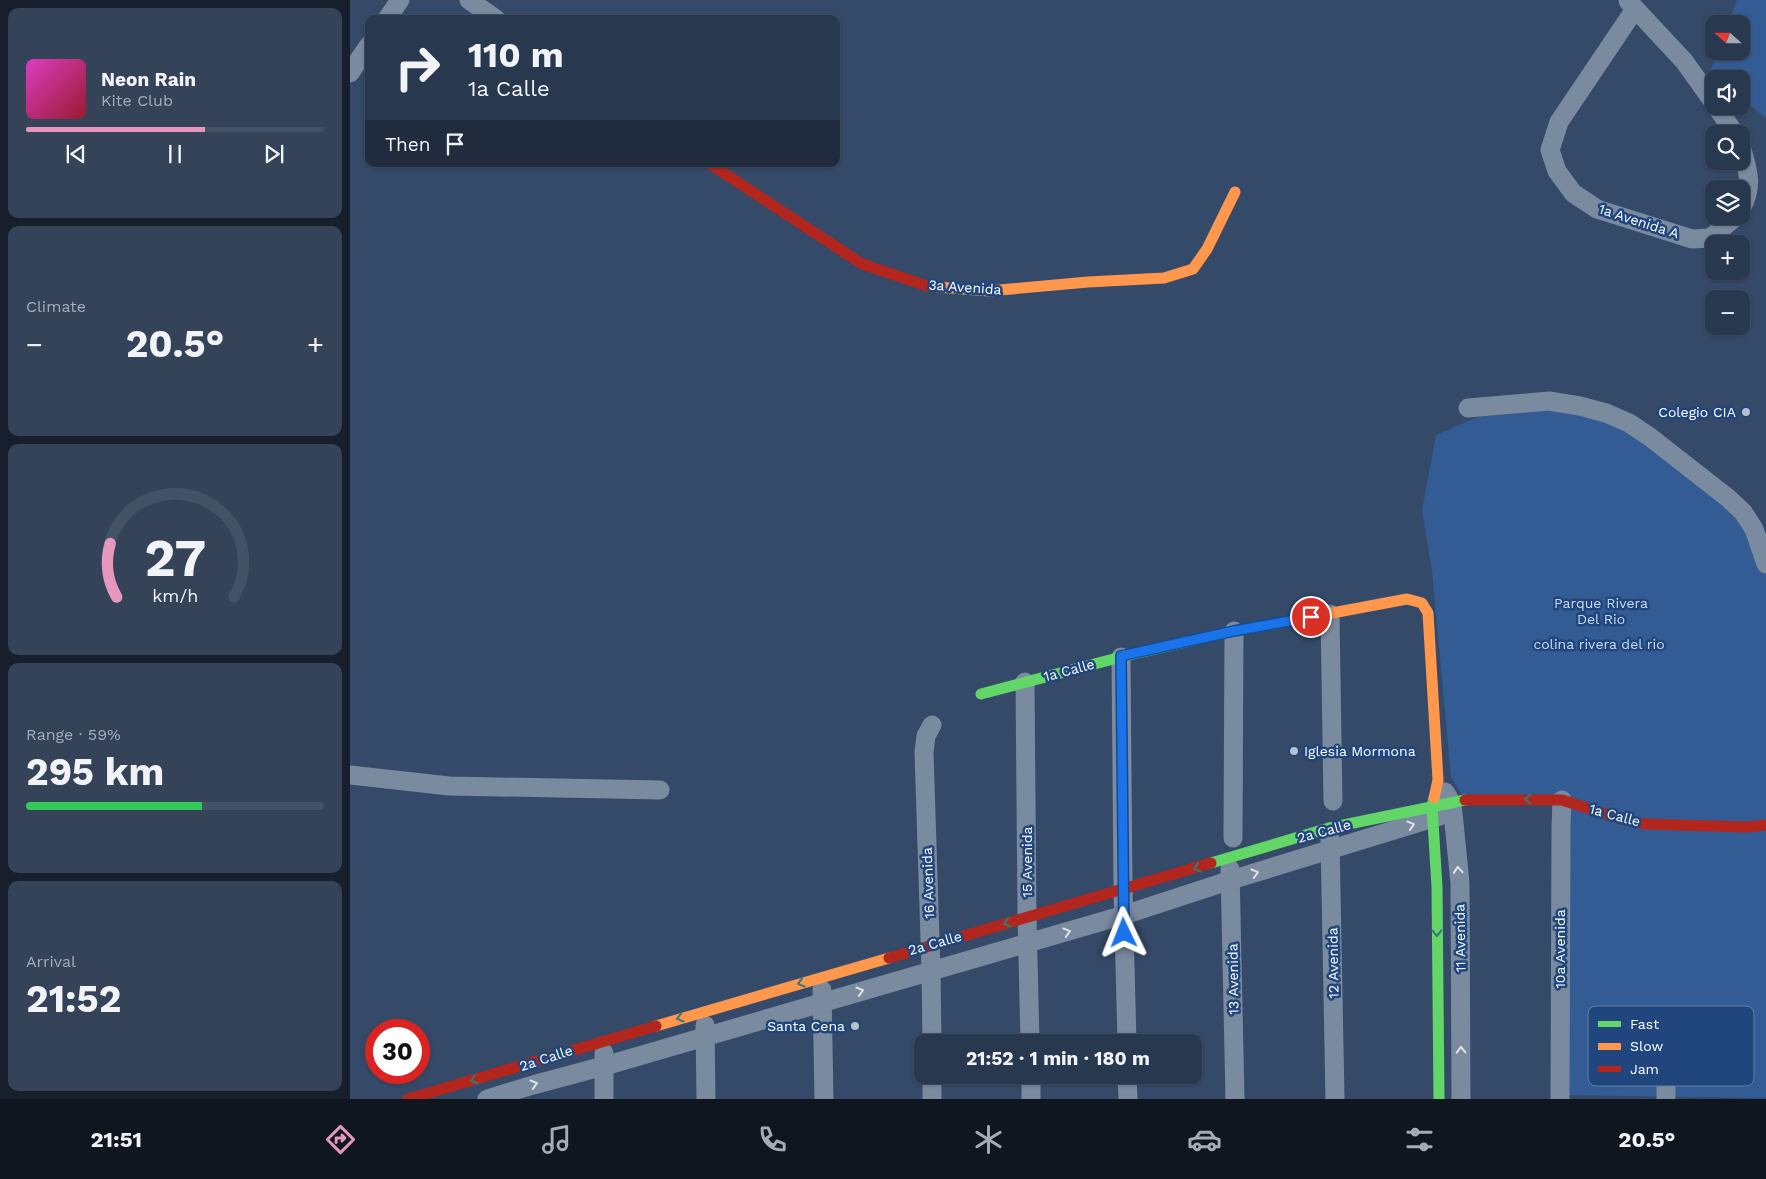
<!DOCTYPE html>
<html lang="en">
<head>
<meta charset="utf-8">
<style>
  :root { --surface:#28384e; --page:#344358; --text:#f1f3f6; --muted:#a5acb6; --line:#445266; --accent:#e797bd }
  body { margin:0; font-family:"Work Sans",sans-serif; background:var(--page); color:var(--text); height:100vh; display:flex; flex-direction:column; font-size:19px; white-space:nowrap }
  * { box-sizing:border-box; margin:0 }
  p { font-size:16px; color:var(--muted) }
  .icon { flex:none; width:28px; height:28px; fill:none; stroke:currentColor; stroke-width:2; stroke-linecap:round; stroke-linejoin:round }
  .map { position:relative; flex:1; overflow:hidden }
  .details { display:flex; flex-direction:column; gap:8px; padding:8px; background:#161f2b; width:350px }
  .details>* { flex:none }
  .guide { position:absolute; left:15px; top:15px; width:475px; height:152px; border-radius:10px; box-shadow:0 1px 4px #0004,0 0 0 1px var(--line); background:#28384e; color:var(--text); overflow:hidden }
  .needle { width:32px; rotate:291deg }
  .buttons { position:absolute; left:1355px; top:15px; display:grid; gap:10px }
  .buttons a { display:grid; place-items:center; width:45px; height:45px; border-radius:10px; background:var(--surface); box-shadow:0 1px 4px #0004,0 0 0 1px var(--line); font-size:25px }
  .speed { position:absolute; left:15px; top:1019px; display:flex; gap:10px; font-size:25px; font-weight:700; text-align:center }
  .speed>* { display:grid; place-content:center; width:65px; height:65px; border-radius:50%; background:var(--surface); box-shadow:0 1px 4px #0004,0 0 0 1px var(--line); line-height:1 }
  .speed .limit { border:8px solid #d22; background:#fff; color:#111 }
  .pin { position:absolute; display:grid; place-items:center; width:42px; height:42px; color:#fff; margin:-21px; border:2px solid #fff; border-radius:50%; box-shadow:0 1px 5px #0007 }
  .me { position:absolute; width:55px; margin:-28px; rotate:358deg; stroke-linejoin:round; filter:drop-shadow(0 0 4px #0008) }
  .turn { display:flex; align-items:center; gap:18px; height:105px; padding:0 20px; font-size:22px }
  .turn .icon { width:65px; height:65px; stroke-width:2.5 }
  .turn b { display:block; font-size:35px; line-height:42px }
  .then { display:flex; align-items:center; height:48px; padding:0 20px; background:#0003; gap:10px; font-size:19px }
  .big { font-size:38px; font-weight:700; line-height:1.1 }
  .details .tile { flex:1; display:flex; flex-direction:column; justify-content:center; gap:8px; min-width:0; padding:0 18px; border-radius:10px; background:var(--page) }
  .details .dial { align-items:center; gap:0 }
  .dial svg { height:130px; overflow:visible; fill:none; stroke:var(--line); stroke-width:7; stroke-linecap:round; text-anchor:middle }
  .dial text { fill:var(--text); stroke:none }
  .song { display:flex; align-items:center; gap:15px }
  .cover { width:60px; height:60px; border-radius:8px; background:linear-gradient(135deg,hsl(310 70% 55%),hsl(350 70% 35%)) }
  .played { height:5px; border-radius:2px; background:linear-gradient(90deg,var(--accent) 60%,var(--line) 60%) }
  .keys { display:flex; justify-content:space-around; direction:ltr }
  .heat { display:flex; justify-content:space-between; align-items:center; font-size:28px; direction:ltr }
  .charge { height:8px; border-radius:4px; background:linear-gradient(90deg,#34c759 59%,var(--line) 0) }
  .trip { position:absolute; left:564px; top:1034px; width:288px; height:50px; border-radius:10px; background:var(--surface); box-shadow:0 1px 4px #0004,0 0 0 1px var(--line); font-weight:700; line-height:50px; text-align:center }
  .dock { display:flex; height:80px; justify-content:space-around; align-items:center; background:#10161f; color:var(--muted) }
  .dock .icon { width:35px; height:35px }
  .dock .active { color:var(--accent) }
  .dock b { font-size:22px; color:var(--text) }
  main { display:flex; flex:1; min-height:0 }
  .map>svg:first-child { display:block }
  .green { fill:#335c94 }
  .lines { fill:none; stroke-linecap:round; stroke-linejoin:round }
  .street { stroke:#7a8a9f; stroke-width:19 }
  .fast { stroke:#63d668; stroke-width:11 }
  .slow { stroke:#ff974d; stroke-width:11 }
  .jam { stroke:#b3261e; stroke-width:11 }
  .oneway { stroke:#377876 }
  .oneway2 { stroke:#dee2e7 }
  .route-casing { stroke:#114b97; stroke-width:12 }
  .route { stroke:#1a73e8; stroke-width:9 }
  .poi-dot { fill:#b8c0ca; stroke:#20467d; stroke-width:2 }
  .labels { text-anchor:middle; stroke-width:5; stroke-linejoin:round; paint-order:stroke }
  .street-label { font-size:14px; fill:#fff; stroke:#20467d }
  .poi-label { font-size:14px; fill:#fff; stroke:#20467d; text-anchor:end }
  .park-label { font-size:14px; fill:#c7dbf5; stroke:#20467d }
  .key { fill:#20467d; stroke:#637ea4; stroke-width:1 }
  .key-label { font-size:14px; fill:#fff }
</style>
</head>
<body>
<main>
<section class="details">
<div class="tile">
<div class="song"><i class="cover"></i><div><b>Neon Rain</b><p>Kite Club</p></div></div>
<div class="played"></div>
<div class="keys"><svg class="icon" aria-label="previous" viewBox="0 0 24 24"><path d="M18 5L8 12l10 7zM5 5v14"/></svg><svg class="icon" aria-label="pause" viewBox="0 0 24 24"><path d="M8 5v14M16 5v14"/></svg><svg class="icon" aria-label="next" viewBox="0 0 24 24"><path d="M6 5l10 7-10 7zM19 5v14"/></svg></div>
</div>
<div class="tile"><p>Climate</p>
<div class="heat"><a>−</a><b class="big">20.5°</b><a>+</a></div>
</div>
<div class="tile dial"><svg viewBox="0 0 100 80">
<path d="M14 69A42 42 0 1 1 86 69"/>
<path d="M14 69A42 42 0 0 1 10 36" stroke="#e797bd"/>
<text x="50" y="56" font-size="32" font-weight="700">27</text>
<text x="50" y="72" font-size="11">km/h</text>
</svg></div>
<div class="tile"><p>Range · 59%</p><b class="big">295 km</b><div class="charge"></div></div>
<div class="tile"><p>Arrival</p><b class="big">21:52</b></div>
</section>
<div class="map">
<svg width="1416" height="1099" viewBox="0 0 1416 1099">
  <rect width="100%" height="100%" fill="#354a68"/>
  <g class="green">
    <path d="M 1387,0 L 1416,0 L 1416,118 L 1391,98 L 1391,79 L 1368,79 L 1360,72 L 1368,51 L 1391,51 L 1391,24 L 1378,24 Z"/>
    <path d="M 1230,406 L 1300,437 L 1363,487 L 1408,540 L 1416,564 L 1416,1098 L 1210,1095 L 1217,798 L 1115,800 L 1101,777 L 1082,571 L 1072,510 L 1086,435 L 1128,417 Z"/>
  </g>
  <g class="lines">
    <g class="street">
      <path d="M 119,0 L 146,19"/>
      <path d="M 1278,1 L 1334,61 L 1364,103"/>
      <path d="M 1285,9 L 1209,122 L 1200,150 L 1207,171 L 1223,193 L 1247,209 L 1342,239 L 1360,238 L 1387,216"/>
      <path d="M 37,19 L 50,0"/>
      <path d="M 0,73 L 19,45"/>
      <path d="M 1366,106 L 1385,134"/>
      <path d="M 1391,146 C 1398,171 1404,185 1391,209"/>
      <path d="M 1118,408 L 1199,401 L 1230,406 L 1256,413 L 1279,423 L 1300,437 L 1378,498 L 1393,512 L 1404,529 L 1416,564"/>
      <path d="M 980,614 L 983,801"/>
      <path d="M 771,657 L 773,889 L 777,1042"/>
      <path d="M 675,682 L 677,917 L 680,1042"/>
      <path d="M 0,775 L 99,786 L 310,790"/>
      <path d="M 1095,792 L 1101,802 L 1103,813 L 1110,883 L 1111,1099"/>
      <path d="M 883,838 L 884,631"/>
      <path d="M 980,839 L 985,1099"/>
      <path d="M 880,869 L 885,1099"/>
      <path d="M 472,990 L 474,1099"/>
      <path d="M 355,1025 L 356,1099"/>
      <path d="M 582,1042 L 581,970 L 574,752 L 576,736 L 582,725"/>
      <path d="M 254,1053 L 254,1099"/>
      <path d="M 582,1075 L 582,1099"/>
      <path d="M 681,1075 L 681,1099"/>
      <path d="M 777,1075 L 778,1099"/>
      <path d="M 137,1099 L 183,1085 L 265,1063 L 774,915 L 881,880 L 1090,816"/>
      <path d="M 1210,1099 L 1211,826 L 1212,800"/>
      <path d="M 1316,1099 L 1316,1081"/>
    </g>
    <g class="fast">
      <path d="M 631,694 L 771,657 L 875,633"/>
      <path d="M 1084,798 L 1082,806 L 1087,887 L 1089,1099"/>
      <path d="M 861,863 L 979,828 L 1115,800"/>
    </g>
    <g class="slow">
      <path d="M 587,287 L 639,291 L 738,282 L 814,278 L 843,269 L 857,249 L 885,192"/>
      <path d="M 875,633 L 1057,599 L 1072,603 L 1078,613 L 1088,780 L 1084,798"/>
      <path d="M 306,1026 L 539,958"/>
    </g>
    <g class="jam">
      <path d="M 360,164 L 512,264 L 577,286 L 587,287"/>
      <path d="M 1115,800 L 1212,800 L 1271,819 L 1294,824 L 1397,827 L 1416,825"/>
      <path d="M 539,958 L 861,863"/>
      <path d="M 58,1099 L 306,1026"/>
    </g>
  </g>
  <defs><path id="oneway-chevron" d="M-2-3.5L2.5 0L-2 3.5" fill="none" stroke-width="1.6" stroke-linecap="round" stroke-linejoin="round" transform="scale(1.25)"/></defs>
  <g class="oneway">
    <use href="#oneway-chevron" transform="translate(1178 799) rotate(-179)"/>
    <use href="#oneway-chevron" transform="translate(847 868) rotate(164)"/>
    <use href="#oneway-chevron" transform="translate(657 923) rotate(164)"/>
    <use href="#oneway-chevron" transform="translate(1087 933) rotate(89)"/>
    <use href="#oneway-chevron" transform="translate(451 983) rotate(164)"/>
    <use href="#oneway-chevron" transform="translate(330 1018) rotate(164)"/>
    <use href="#oneway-chevron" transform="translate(124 1080) rotate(164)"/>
  </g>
  <g class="oneway2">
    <use href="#oneway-chevron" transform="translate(1061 825) rotate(-17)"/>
    <use href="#oneway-chevron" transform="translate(1108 870) rotate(-95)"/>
    <use href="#oneway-chevron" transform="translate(905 873) rotate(-16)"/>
    <use href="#oneway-chevron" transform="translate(717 932) rotate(-16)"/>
    <use href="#oneway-chevron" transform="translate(510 991) rotate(-17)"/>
    <use href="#oneway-chevron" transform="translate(1111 1050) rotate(-91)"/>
    <use href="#oneway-chevron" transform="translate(184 1084) rotate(-16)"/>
  </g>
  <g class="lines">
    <defs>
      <path id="route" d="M 774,933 L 771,656 L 884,631 L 961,617"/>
    </defs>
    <use href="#route" class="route-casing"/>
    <use href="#route" class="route"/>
  </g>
  <g class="poi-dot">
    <circle cx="1396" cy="412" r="5"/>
    <circle cx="944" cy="751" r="5"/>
    <circle cx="505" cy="1026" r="5"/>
  </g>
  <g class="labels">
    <g class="street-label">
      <text transform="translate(1289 221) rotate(18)" y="5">1a Avenida A</text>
      <text transform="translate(615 287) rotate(4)" y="5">3a Avenida</text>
      <text transform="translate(719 670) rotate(-15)" y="5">1a Calle</text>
      <text transform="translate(1265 815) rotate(15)" y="5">1a Calle</text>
      <text transform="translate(974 831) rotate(-15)" y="5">2a Calle</text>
      <text transform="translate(677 862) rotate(-90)" y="5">15 Avenida</text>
      <text transform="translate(578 883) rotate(-92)" y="5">16 Avenida</text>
      <text transform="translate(1110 938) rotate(-91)" y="5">11 Avenida</text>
      <text transform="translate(585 943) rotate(-16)" y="5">2a Calle</text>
      <text transform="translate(1210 949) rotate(-90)" y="5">10a Avenida</text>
      <text transform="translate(983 963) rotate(-91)" y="5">12 Avenida</text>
      <text transform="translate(883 979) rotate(-91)" y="5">13 Avenida</text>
      <text transform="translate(196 1058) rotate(-18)" y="5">2a Calle</text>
    </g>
    <g class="poi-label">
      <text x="1386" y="417">Colegio CIA</text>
      <text x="954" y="756" text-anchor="start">Iglesia Mormona</text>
      <text x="495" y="1031">Santa Cena</text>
    </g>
    <g class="park-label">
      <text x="1251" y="608">Parque Rivera<tspan x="1251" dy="16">Del Rio</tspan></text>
      <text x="1249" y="649">colina rivera del rio</text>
    </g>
  </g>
  <rect x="1238" y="1006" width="166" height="80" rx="8" class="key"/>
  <rect x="1248" y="1021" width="23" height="6" fill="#63d668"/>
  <rect x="1248" y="1043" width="23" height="7" fill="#ff974d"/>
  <rect x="1248" y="1066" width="23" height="6" fill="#b3261e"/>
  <g class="key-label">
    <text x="1280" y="1029">Fast</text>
    <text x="1280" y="1051">Slow</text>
    <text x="1280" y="1074">Jam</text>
  </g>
</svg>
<div class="buttons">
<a><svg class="needle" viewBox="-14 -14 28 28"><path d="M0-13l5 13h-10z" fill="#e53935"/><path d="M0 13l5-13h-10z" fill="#a5acb6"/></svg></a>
<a><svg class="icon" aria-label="sound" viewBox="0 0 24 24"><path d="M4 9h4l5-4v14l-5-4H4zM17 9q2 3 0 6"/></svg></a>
<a><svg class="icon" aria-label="search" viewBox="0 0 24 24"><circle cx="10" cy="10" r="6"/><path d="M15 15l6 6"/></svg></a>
<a><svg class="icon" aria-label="layers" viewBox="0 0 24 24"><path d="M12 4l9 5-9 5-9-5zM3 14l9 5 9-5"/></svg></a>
<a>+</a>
<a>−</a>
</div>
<div class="speed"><div class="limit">30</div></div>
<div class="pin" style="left:961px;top:617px;background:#d93025"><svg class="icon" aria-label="arrive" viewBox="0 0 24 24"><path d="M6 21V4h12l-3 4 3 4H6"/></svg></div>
<svg class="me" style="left:774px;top:933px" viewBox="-20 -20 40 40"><path d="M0-17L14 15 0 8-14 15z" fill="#1a73e8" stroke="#fff" stroke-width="4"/></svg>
<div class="trip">21:52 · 1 min · 180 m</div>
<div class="guide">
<div class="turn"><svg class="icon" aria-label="right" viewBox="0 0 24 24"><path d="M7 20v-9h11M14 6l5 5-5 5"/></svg><div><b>110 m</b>1a Calle</div></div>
<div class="then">Then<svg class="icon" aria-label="arrive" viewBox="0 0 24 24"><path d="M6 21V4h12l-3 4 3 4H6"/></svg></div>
</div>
</div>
</main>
<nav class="dock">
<b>21:51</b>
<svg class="icon active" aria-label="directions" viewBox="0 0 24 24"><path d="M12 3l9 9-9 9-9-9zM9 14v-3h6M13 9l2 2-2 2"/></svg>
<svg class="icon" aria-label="music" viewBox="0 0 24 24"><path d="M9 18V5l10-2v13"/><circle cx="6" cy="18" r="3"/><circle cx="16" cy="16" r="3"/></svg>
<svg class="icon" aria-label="phone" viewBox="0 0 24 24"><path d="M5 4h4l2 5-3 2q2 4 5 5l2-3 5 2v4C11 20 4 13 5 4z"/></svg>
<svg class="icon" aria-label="climate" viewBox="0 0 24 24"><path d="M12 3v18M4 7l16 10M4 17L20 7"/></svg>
<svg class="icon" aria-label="car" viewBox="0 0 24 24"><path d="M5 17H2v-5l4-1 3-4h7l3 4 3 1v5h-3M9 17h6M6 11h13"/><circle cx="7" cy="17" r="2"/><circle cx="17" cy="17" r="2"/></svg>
<svg class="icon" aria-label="filters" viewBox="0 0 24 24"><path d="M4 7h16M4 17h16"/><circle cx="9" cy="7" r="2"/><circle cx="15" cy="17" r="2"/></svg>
<b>20.5°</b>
</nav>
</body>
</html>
